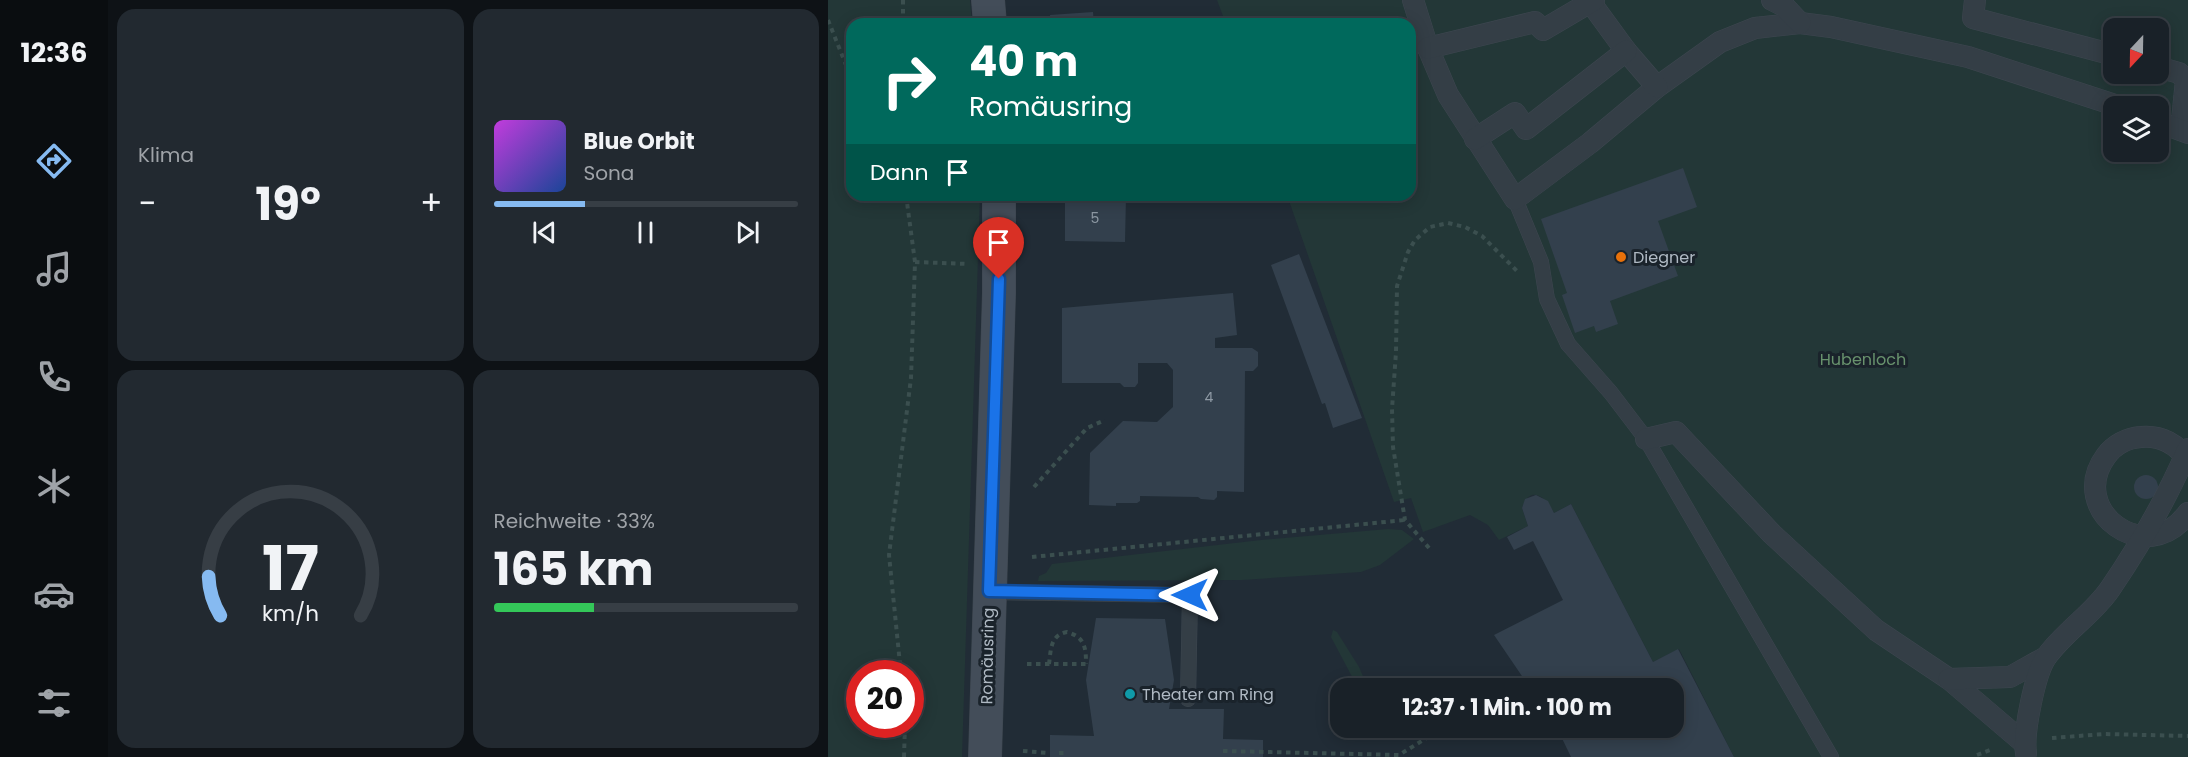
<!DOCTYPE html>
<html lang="de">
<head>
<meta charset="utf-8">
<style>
  :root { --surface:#192128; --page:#222930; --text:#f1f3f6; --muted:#9fa3a8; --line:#373e45; --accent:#86baf1 }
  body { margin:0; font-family:Poppins,sans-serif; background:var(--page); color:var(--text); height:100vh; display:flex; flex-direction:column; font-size:22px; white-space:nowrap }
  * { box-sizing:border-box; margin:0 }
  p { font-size:20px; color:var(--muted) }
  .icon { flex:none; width:33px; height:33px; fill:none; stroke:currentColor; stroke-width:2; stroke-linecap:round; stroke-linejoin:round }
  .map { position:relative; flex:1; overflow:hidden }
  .details { display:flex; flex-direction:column; gap:9px; padding:9px; background:#0e1216; width:720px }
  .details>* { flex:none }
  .top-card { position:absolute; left:18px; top:18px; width:570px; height:183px; border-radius:18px; box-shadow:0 3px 15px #0003,0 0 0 2px var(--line); background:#00695c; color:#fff; overflow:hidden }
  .needle { width:39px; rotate:202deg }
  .controls { position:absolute; left:1275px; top:18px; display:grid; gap:12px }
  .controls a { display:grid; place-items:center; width:66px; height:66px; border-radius:12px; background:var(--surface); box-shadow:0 3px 15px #0003,0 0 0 2px var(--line); font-size:30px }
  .speed { position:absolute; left:18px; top:660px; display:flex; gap:12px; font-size:30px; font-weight:700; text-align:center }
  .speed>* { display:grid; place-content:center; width:78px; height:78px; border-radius:50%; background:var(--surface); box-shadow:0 3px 15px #0003,0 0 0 2px var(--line); line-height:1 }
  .speed .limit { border:9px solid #d22; background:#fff; color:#111 }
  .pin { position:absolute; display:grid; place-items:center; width:51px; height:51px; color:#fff; margin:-62px -26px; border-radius:50% 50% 50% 0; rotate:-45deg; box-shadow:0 0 6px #0007 }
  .pin .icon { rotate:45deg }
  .me { position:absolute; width:66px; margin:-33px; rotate:270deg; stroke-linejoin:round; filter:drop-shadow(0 0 4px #0008) }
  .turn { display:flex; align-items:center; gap:21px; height:126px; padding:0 24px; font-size:27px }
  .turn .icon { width:78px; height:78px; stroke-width:2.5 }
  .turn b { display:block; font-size:42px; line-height:51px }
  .then { display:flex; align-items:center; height:57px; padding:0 24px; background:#0003; gap:12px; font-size:22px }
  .big { font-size:45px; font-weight:700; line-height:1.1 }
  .details .card { flex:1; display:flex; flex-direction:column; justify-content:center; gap:9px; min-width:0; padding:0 21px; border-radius:18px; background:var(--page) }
  .details .dial { align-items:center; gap:0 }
  .dial svg { height:156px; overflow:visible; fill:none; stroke:var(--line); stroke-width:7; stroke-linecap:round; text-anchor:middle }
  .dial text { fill:var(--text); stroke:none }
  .song { display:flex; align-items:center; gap:18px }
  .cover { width:72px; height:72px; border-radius:9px; background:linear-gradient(135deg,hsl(290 70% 55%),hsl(220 70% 35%)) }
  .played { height:6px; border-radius:3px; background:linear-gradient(90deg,var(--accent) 30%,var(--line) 30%) }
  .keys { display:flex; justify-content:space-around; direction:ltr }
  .heat { display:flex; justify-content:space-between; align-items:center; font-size:33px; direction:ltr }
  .charge { height:9px; border-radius:4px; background:linear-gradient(90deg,#34c759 33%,var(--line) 0) }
  .details .tiles { flex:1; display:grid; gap:9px; grid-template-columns:repeat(2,1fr) }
  .trip { position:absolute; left:502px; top:678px; width:354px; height:60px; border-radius:18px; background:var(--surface); box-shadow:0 3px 15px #0003,0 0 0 2px var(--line); font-weight:700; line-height:60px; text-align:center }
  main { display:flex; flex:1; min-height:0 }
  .tabs { display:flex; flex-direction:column; width:108px; justify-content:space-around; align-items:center; background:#0a0d10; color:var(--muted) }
  .tabs .icon { width:42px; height:42px }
  .tabs .selected { color:var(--accent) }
  .tabs b { font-size:27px; color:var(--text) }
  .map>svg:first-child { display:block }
  .green { fill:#233737; fill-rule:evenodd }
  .building { fill:#33404d }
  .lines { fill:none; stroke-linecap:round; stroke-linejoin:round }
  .service-casing { stroke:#3e4750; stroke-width:16 }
  .pedestrian-casing { stroke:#3e4750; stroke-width:22 }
  .secondary-casing { stroke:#3e4750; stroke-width:34 }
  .path { stroke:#3b4f4f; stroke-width:4; stroke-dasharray:4.5 4.5; stroke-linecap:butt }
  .service { stroke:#343e46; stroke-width:15 }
  .pedestrian { stroke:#343e46; stroke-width:21 }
  .secondary { stroke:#434d59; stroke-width:33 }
  .route-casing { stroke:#114b97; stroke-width:15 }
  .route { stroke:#1a73e8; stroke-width:10 }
  .food-dot { fill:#e8710a; stroke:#1a232b; stroke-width:2 }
  .culture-dot { fill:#0f9aa8; stroke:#1a232b; stroke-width:2 }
  .labels { text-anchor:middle; stroke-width:6; stroke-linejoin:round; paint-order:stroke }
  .number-label { font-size:14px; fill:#8e99a4 }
  .poi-label { font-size:16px; fill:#afb9c3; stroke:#1a232b; text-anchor:start }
  .park-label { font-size:16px; fill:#68926d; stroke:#1a232b }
  .street-label { font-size:16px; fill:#afb9c3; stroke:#1a232b }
</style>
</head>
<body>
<main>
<nav class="tabs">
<b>12:36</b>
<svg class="icon selected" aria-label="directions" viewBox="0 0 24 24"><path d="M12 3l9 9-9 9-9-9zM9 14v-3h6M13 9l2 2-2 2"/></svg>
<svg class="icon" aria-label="music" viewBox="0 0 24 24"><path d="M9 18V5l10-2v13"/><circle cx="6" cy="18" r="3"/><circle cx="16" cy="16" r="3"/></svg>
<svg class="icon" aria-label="phone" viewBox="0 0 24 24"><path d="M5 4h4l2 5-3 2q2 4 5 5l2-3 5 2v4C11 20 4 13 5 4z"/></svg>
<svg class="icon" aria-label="climate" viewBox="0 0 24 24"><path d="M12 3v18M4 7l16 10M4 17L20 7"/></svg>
<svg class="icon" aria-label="car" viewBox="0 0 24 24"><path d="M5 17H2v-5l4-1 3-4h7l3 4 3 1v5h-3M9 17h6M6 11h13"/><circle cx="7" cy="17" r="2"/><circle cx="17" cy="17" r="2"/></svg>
<svg class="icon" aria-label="filters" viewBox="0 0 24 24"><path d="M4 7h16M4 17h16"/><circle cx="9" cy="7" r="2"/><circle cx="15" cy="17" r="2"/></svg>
</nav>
<section class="details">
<div class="tiles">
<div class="card"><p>Klima</p>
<div class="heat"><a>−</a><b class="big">19°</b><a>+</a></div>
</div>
<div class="card">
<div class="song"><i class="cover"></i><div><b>Blue Orbit</b><p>Sona</p></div></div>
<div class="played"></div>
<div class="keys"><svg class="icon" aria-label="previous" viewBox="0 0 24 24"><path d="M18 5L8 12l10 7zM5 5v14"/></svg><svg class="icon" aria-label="pause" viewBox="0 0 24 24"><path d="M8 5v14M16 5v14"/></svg><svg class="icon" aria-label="next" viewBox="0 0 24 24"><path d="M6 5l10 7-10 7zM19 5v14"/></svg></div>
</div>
<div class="card dial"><svg viewBox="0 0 100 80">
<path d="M14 69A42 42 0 1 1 86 69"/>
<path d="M14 69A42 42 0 0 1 8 49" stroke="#86baf1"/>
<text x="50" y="56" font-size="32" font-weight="700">17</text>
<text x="50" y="72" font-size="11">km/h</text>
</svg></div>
<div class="card"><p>Reichweite · 33%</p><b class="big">165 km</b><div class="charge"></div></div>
</div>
</section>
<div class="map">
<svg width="1360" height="757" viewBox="0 0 1360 757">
  <rect width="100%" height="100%" fill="#212c36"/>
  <g class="green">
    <path d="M 0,0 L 142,0 L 144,24 L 24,24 L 24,195 L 152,195 L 134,757 L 0,757 ZM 32,674 L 82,674 L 82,724 L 32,724 Z"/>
    <path d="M 389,0 L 1360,0 L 1360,757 L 906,757 L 851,649 L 825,662 L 743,504 L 726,513 C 718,497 702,484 694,508 L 700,526 L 671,540 L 660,525 L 642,515 L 595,532 L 583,498 L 566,502 L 459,195 L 582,195 L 582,24 L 398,24 ZM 1286,28 L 1330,28 L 1330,74 L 1286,74 ZM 1286,106 L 1330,106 L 1330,152 L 1286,152 Z"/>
    <path d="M 560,529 L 574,530 L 586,539 L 552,565 L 533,572 L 414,580 L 210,581 L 211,576 L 218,573 L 224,564 L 433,540 Z"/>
    <path d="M 505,630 L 509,632 L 531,667 L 540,688 L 530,688 L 503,637 Z"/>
  </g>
  <g class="building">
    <path d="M 265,12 L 266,24 L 223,24 L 222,15 Z"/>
    <path d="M 855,168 L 869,207 L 830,221 L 850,276 L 782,301 L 790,324 L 768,332 L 766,326 L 747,333 L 734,295 L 739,293 L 713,219 Z"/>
    <path d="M 237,195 L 298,195 L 297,242 L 237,241 Z"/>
    <path d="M 471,254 L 534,418 L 505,428 L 497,403 L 494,404 L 443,265 Z"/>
    <path d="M 405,293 L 409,335 L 387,338 L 387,348 L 424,348 L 430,352 L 430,366 L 425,371 L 417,371 L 416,492 L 389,491 L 389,497 L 386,500 L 373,499 L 370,497 L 312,496 L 312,501 L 309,503 L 288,503 L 288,506 L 261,505 L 262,453 L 295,421 L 329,422 L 345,407 L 345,370 L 339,363 L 310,363 L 310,383 L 307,387 L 296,387 L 292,383 L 234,383 L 234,308 Z"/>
    <circle cx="1318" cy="487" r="12"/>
    <path d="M 708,495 L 720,501 L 726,513 L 743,504 L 825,662 L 850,649 L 906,757 L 743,757 L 729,728 L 846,728 L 846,688 L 702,688 L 666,635 L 735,600 L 705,541 L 686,550 L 679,537 L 700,526 L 694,508 L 697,499 Z"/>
    <path d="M 268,618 L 337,619 L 346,680 L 341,709 L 396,709 L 395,739 L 435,740 L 435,757 L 222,757 L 222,735 L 266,736 L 258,680 Z"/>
  </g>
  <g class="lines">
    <defs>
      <g id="service">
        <path d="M 687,199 L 713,262 L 719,299 L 740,344 L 783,393 L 818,439 L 1003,757"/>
        <path d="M 161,592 L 362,595 L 360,699"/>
      </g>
      <g id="pedestrian">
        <path d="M 585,0 L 600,48 L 620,95 L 687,199 L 762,143 L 829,87 L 892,42 L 927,28 L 972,23 L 1003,27 L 1140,57 L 1290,106"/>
        <path d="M 944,0 L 956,6 L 972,23"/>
        <path d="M 1147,0 L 1145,18 L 1286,55"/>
        <path d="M 763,3 L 798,51 L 829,87"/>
        <path d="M 600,48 L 707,22 L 715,30 L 766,0"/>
        <path d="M 1330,67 L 1351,73 L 1358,80 L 1353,130"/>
        <path d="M 1330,122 L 1360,133"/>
        <path d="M 647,139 L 687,113 L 698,129 L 798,51"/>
        <path d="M 818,439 L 848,432 L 944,534 L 1048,630 L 1121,679 L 1196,743"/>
        <path d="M 1360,461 C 1350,444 1332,435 1313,437 C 1299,438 1286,445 1278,456 C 1238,510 1318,570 1360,513"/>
        <path d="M 1121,679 L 1182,677 L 1218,657"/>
        <path d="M 1198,753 C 1195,733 1207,672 1219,656 C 1237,631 1265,614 1282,589 C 1312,545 1339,498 1360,449"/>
      </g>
      <g id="secondary">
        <path d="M 160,0 L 162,24"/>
        <path d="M 157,757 L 171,293 L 171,195"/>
      </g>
    </defs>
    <use href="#service" class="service-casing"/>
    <use href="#pedestrian" class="pedestrian-casing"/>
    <use href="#secondary" class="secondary-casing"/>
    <g class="path">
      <path d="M 75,0 L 75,24"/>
      <path d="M 0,20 L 24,80"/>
      <path d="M 87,262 L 140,264"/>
      <path d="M 206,487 L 259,428 L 277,420"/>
      <path d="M 601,548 L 577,520 L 565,447 L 564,409 L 568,352 L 569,286 L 580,252 L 587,240 L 602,227 L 620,223 L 637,227 L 654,236 L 690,272"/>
      <path d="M 204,557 L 577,520"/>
      <path d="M 199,664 L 258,664"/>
      <path d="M 221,664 C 223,650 222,635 239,632 C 257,637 258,648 258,664"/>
      <path d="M 73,674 L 61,555 L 83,378 L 87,262 L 78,195"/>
      <path d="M 1224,738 L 1276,734 L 1360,736"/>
      <path d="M 195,751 L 220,753"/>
      <path d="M 395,751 L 571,755 L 605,734 L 666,736 L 688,728"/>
      <path d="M 231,753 L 237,753"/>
      <path d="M 1149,755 L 1162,750"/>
      <path d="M 76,757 L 77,724"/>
    </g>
    <use href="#service" class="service"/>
    <use href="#pedestrian" class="pedestrian"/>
    <use href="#secondary" class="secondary"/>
  </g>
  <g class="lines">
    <defs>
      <path id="route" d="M 171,279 L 161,591 L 362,595"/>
    </defs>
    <use href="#route" class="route-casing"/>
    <use href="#route" class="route"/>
  </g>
  <circle class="food-dot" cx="793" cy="257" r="6"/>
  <circle class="culture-dot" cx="302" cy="694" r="6"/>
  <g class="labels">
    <g class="number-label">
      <text x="267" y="223">5</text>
      <text x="381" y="402">4</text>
    </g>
    <g class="poi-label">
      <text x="805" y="263">Diegner</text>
      <text x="314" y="700">Theater am Ring</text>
    </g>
    <g class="park-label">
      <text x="1035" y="365">Hubenloch</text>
    </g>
    <g class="street-label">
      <text transform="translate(159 656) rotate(-89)" y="6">Romäusring</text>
    </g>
  </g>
</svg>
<div class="controls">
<a><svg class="needle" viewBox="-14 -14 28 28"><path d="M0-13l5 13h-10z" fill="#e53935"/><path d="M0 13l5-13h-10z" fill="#9fa3a8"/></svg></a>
<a><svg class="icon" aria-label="layers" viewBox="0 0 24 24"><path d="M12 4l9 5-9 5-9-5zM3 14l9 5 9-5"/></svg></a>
</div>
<div class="speed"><div class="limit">20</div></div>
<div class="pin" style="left:171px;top:279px;background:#d93025"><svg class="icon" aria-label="arrive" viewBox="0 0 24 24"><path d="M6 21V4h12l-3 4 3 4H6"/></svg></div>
<svg class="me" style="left:362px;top:595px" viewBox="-20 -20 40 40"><path d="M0-17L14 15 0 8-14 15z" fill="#1a73e8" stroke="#fff" stroke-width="4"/></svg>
<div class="trip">12:37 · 1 Min. · 100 m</div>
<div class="top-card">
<div class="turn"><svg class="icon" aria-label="right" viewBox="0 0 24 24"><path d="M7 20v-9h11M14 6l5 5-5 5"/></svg><div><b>40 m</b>Romäusring</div></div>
<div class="then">Dann<svg class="icon" aria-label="arrive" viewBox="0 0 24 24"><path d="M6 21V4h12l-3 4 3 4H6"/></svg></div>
</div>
</div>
</main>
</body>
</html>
